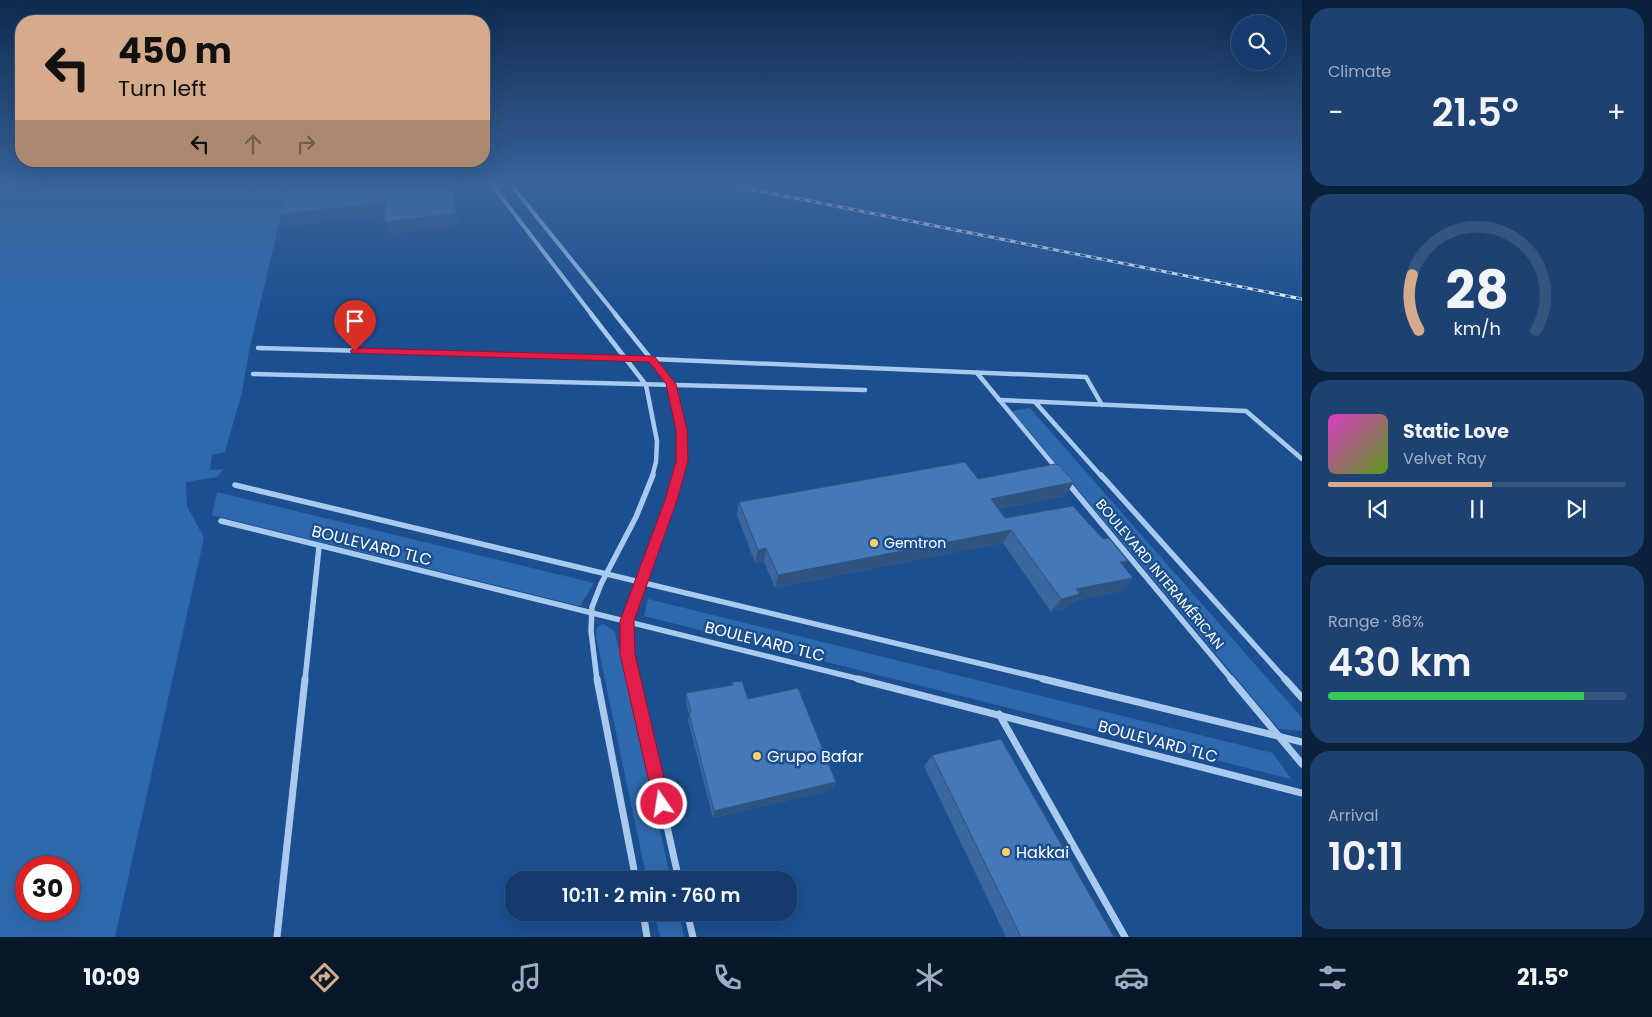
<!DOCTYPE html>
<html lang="en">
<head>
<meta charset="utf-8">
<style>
  :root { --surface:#143b6b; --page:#1d4271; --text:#f1f3f6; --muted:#9dadc1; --line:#33557e; --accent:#d6ab8b }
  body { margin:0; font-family:Poppins,sans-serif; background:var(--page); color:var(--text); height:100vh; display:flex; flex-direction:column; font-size:19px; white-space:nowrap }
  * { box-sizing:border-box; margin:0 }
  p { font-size:16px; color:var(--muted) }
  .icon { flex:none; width:28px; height:28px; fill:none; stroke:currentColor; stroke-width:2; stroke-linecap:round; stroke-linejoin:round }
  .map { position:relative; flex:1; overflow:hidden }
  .sheet { display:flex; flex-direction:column; gap:8px; padding:8px; background:#0b203b; width:350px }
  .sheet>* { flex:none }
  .hud { position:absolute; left:15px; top:15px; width:475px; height:152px; border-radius:20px; box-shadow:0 5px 20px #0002,0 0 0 1px var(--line); background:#d6ab8b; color:#111; overflow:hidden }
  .buttons { position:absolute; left:1231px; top:15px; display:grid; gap:10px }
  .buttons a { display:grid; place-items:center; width:55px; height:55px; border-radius:50%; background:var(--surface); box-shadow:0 5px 20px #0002,0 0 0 1px var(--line); font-size:25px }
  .speed { position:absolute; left:15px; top:856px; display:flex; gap:10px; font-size:25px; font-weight:700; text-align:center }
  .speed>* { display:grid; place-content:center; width:65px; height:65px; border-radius:50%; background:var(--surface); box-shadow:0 5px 20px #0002,0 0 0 1px var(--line); line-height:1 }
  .speed .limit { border:8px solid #d22; background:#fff; color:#111 }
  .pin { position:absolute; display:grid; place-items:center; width:42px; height:42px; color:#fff; margin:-51px -21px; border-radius:50% 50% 50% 0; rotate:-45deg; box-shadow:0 0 5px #0007 }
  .pin .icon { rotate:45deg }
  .me { position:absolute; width:55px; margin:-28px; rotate:347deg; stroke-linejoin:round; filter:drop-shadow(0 0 4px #0008) }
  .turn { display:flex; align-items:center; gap:18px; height:105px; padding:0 20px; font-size:22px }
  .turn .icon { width:65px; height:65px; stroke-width:2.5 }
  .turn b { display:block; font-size:35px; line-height:42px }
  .lanes { display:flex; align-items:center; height:48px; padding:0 20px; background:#0003; justify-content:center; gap:25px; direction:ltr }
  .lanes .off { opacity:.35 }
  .big { font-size:38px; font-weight:600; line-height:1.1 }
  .sheet .card { flex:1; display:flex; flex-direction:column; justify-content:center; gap:8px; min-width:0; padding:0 18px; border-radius:20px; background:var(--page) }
  .sheet .dial { align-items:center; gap:0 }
  .dial svg { height:130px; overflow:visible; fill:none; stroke:var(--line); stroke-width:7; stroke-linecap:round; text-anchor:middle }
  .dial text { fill:var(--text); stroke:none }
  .song { display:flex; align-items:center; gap:15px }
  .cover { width:60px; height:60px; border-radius:8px; background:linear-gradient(135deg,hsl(310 70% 55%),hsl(90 70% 35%)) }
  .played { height:5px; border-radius:2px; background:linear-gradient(90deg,var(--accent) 55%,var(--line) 55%) }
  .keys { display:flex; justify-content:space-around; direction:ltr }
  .heat { display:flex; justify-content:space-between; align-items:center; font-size:28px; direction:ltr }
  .charge { height:8px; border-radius:4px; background:linear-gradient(90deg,#34c759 86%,var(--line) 0) }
  .trip { position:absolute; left:505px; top:871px; width:292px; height:50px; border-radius:20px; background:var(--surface); box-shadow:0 5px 20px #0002,0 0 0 1px var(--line); font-weight:600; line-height:50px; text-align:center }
  .dock { display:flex; height:80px; justify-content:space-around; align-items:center; background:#08182b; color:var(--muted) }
  .dock .icon { width:35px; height:35px }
  .dock .active { color:var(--accent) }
  .dock b { font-size:22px; color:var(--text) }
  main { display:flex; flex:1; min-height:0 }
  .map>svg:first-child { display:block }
  .green { fill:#2e69ad; fill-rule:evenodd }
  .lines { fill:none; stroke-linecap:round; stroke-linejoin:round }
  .minor-far3 { stroke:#a9c9ee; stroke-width:4 }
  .minor-far2 { stroke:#a9c9ee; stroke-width:4.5 }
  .minor-far1 { stroke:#a9c9ee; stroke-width:5.5 }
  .minor { stroke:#a9c9ee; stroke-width:7 }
  .rail-casing { stroke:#fff; stroke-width:3 }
  .rail { stroke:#1b4f8f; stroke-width:2; stroke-dasharray:5.5; stroke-linecap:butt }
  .wall { fill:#3a679d }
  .shaded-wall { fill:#305480 }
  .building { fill:#4478b7; stroke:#305480 }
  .route { fill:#e11d48; stroke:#92132f }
  .poi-dot { fill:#ffd166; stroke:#1b4f8f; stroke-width:2 }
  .labels { text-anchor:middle; stroke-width:5; stroke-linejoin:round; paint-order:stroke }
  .poi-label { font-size:14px; fill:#fff; stroke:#1b4f8f; text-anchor:start }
  .street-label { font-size:14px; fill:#fff; stroke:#1b4f8f }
  .near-street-label { font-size:16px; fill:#fff; stroke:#1b4f8f }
  .near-poi-label { font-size:16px; fill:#fff; stroke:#1b4f8f; text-anchor:start }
</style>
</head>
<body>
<main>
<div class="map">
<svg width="1302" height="937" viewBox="0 0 1302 937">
  <rect width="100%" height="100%" fill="#1b4f8f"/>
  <g class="green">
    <path d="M 0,186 L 288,186 L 249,351 L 242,392 L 225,452 L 212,455 L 210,470 L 224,469 L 217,477 L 186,482 L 187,506 L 204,538 L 115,937 L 0,937 ZM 26,868 L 69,868 L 69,910 L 26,910 Z"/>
    <path d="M 1030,408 L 1302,718 L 1302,731 L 1279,729 L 1012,411 Z"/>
    <path d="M 217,492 L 594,583 L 580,606 L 212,515 Z"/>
    <path d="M 648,599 L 1273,753 L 1291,779 L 644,616 Z"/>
    <path d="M 604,624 L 615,632 L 671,880 L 647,880 L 596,637 C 596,629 596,625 604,624 Z"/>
    <path d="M 654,913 L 679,913 L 684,937 L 660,937 Z"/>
  </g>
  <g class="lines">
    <g class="minor-far3">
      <path d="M 493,186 L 592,315"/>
      <path d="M 512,186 L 616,315"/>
    </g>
    <g class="minor-far2">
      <path d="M 591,314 L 646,385 L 657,441 L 656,462 L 652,477"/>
      <path d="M 615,314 L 671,384 L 681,430 L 682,461 L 678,477"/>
      <path d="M 258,348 L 652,359 L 1086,377 L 1102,405"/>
      <path d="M 977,373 L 1056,468"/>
      <path d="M 253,374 L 865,390"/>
      <path d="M 999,400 L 1246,411 L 1302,459"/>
      <path d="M 1035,402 L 1102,477"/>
    </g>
    <g class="minor-far1">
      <path d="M 1101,475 L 1286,680"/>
      <path d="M 1067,482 L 1232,680"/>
      <path d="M 235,485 L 1049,680"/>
      <path d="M 221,521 L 863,680"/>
      <path d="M 305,680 L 319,547"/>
      <path d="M 597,680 L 591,631 L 592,607 L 601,584 L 636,517 L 653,475"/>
      <path d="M 634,680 L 628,654 L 627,621 L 671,500 L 678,475"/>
    </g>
    <g class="minor">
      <path d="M 597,679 L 636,880"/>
      <path d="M 634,679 L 679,880"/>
      <path d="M 858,679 L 1302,793"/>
      <path d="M 1043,679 L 1302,742"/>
      <path d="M 1231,679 L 1302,764"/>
      <path d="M 1285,679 L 1302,698"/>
      <path d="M 999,714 L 1125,937"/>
      <path d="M 643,912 L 647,937"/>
      <path d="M 687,912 L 693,937"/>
      <path d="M 277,937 L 305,679"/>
    </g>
    <defs>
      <path id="rail" d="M 735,186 L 1302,299"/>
    </defs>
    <use href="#rail" class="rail-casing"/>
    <use href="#rail" class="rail"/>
  </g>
  <g class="wall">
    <path d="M 978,479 L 1065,496 L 999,509 L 1005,518 L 1103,539 L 1128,561 L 1123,566 L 1133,578 L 1122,591 L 1074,601 L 1069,607 L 1051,612 L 1003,543 L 775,588 L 764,562 L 755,563 L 737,515 L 739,502 Z"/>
    <path d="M 732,682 L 748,699 L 836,782 L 832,790 L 713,818 L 688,721 L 689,715 L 686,702 L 686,693 L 731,685 Z"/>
    <path d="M 932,755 L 1114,937 L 1006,937 L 924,766 Z"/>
  </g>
  <g class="shaded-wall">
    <path d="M 453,186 L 454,186 L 459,226 L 389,235 L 385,222 Z"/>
    <path d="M 385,203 L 389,216 L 285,227 L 280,214 Z"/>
    <path d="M 1074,482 L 1065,496 L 984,512 L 991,499 Z"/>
    <path d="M 1011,530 L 1003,543 L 775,588 L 778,575 Z"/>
    <path d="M 766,548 L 764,562 L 755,563 L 758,550 Z"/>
    <path d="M 1128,561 L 1117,574 L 1120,562 Z"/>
    <path d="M 1133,578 L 1122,591 L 1074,601 L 1069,607 L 1051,612 L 1061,599 L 1076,589 Z"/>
    <path d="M 836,782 L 832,790 L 713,818 L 714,811 Z"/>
  </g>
  <g class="building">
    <path d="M 286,186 L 453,186 L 456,213 L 385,222 L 385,203 L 280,214 Z"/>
    <path d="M 965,462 L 978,479 L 1055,464 L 1059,465 L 1074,482 L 991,499 L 1005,518 L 1073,506 L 1103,539 L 1109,538 L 1128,561 L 1120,562 L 1133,578 L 1076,589 L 1080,594 L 1061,599 L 1011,530 L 778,575 L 766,548 L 758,550 L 739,502 Z"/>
    <path d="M 742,681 L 748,699 L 798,688 L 836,782 L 714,811 L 689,713 L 691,712 L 686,693 L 733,685 L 732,682 Z"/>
    <path d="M 1001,739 L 1114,937 L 1021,937 L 932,755 Z"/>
  </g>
  <linearGradient id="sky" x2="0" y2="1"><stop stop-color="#0f2b4f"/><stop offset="0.58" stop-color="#39639b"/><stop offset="1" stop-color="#39639b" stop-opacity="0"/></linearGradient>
  <rect width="1302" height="318" fill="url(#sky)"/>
  <path class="route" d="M 355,348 L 652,356 L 655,357 L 676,384 L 687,430 L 688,461 L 677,500 L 634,621 L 635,654 L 670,804 L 668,810 L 662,813 L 656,810 L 654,804 L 620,654 L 620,621 L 665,500 L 676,461 L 676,430 L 666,384 L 649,362 L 352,353 L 350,351 Z"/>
  <g class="poi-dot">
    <circle cx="874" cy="543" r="5"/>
    <circle cx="757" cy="756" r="5"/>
    <circle cx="1006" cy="852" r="5"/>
  </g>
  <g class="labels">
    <g class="poi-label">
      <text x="884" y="548">Gemtron</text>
    </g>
    <g class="street-label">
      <text transform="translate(1160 574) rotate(50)" y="5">BOULEVARD INTERAMÉRICAN</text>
    </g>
    <g class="near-street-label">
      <text transform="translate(372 545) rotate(14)" y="6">BOULEVARD TLC</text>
      <text transform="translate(765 641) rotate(14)" y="6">BOULEVARD TLC</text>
      <text transform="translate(1158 741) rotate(15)" y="6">BOULEVARD TLC</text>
    </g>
    <g class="near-poi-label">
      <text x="767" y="762">Grupo Bafar</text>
      <text x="1016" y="858">Hakkai</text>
    </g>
  </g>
</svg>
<div class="buttons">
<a><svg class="icon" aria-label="search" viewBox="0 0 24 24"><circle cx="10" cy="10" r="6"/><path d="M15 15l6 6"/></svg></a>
</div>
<div class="speed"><div class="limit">30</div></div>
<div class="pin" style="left:355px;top:351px;background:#d93025"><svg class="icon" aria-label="arrive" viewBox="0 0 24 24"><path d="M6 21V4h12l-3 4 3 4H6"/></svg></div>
<svg class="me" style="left:662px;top:804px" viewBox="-20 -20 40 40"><circle r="17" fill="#e11d48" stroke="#fff" stroke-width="3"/><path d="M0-11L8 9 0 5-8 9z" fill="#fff"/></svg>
<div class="trip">10:11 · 2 min · 760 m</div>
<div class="hud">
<div class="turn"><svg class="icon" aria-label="left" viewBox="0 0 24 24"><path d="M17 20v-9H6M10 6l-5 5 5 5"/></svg><div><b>450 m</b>Turn left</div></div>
<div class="lanes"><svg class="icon" aria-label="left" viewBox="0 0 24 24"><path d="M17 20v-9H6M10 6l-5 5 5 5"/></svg><svg class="icon off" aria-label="ahead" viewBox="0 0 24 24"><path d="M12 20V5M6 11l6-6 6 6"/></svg><svg class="icon off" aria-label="right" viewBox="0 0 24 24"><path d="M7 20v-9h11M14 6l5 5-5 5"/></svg></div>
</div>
</div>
<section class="sheet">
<div class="card"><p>Climate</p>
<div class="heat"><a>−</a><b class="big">21.5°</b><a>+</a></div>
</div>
<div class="card dial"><svg viewBox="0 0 100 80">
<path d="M14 69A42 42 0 1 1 86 69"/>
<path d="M14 69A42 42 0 0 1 10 35" stroke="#d6ab8b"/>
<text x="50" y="56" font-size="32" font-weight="700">28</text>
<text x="50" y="72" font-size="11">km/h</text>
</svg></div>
<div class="card">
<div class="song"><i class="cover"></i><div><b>Static Love</b><p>Velvet Ray</p></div></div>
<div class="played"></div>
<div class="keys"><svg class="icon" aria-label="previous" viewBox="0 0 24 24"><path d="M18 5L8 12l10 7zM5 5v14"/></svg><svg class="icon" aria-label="pause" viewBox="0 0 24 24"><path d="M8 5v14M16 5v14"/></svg><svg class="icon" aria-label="next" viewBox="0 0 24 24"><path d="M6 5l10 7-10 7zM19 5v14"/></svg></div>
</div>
<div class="card"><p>Range · 86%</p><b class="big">430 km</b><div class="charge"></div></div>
<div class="card"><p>Arrival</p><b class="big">10:11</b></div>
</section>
</main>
<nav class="dock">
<b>10:09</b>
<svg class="icon active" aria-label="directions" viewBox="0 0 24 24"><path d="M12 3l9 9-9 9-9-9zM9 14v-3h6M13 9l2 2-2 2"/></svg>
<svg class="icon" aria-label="music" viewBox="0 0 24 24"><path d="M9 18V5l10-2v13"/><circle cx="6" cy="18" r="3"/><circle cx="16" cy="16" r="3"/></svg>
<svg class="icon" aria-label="phone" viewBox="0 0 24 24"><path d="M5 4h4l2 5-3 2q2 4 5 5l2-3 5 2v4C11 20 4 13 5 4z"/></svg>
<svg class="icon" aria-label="climate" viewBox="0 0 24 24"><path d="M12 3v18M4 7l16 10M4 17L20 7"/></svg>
<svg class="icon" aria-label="car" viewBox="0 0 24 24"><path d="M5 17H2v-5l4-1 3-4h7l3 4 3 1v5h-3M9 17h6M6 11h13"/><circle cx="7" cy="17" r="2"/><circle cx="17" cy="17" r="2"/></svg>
<svg class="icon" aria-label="filters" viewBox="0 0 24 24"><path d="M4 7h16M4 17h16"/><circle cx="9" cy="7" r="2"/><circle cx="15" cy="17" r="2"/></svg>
<b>21.5°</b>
</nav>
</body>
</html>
